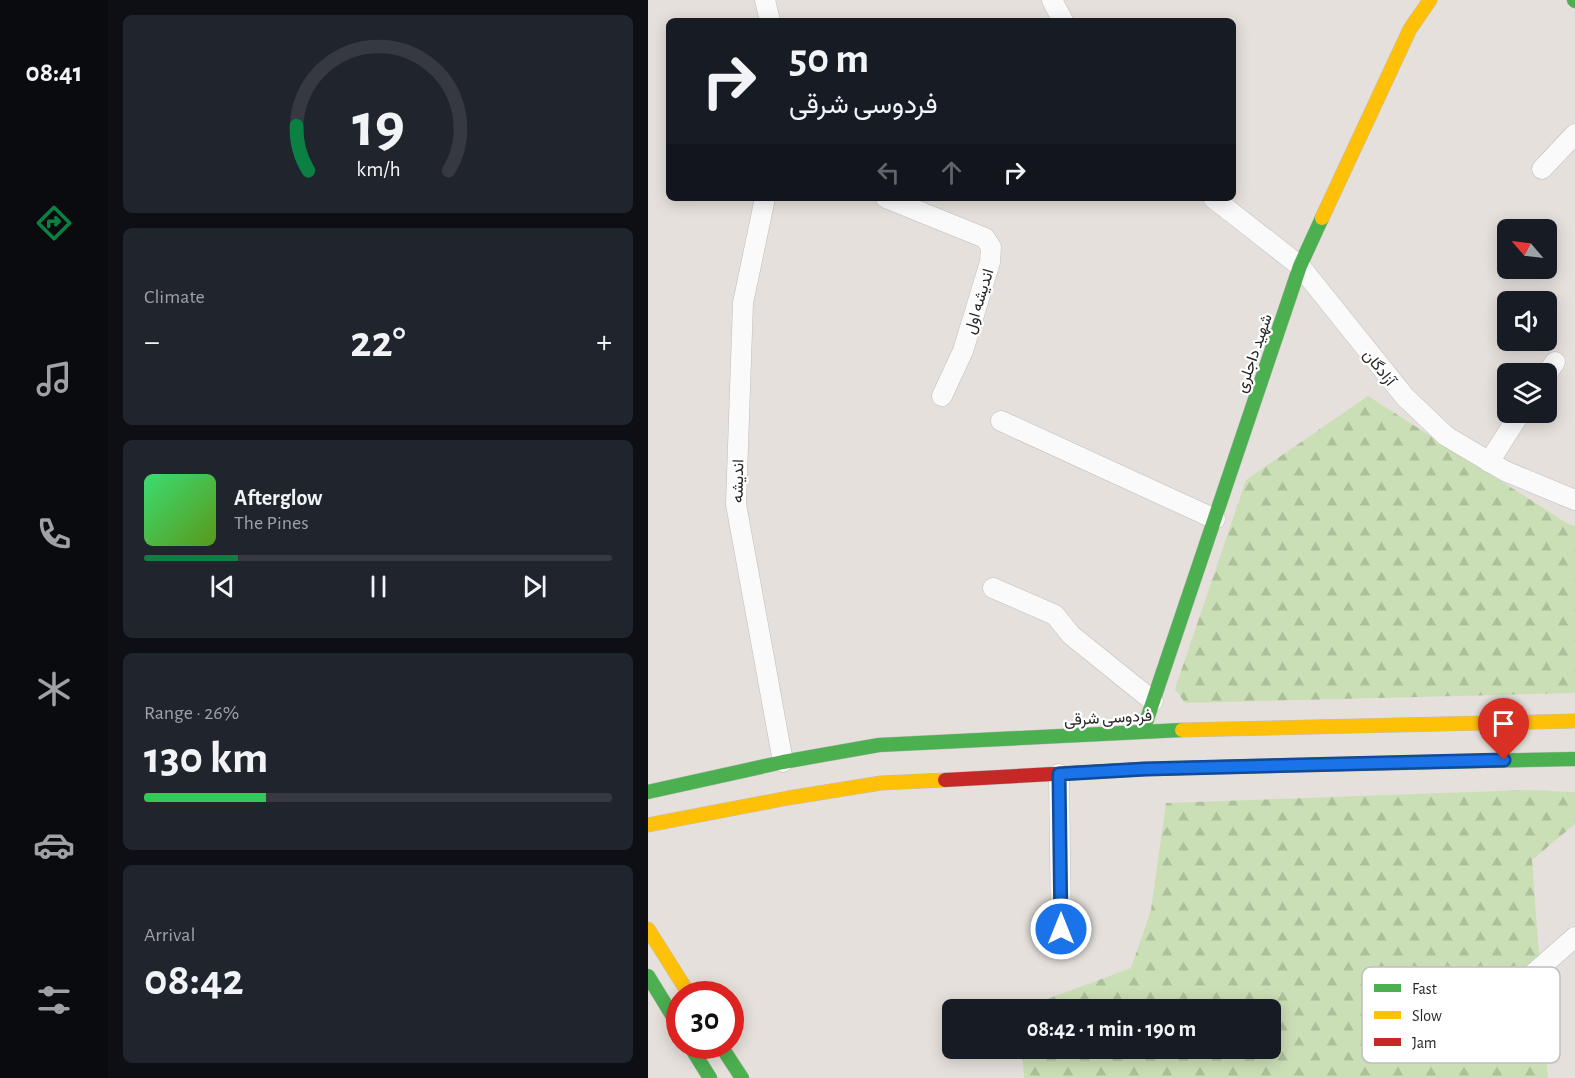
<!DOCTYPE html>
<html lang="en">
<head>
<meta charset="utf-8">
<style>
  :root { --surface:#171b24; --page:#20242c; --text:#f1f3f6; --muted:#9ea1a6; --line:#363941; --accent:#0b8043 }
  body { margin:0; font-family:"Alegreya Sans",Vazirmatn,sans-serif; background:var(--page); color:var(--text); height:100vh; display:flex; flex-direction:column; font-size:22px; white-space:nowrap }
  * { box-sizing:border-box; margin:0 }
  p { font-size:20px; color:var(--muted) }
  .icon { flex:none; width:33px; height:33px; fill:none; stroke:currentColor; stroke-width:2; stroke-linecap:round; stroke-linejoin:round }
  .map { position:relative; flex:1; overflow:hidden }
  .details { display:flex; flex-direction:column; gap:15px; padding:15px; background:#0d0f14; width:540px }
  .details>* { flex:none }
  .guide { position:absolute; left:18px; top:18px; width:570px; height:183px; border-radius:9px; box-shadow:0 3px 15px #0003; background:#171b24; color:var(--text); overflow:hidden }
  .needle { width:39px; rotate:298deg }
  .buttons { position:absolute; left:849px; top:219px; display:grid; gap:12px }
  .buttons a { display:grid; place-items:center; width:60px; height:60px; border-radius:9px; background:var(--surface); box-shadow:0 3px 15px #0003; font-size:30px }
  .speed { position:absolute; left:18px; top:981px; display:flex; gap:12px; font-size:30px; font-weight:700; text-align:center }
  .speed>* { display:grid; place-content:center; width:78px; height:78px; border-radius:50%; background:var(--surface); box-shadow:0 3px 15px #0003; line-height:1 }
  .speed .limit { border:9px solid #d22; background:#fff; color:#111 }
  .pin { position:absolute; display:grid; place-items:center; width:51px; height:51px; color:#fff; margin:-62px -26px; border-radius:50% 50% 50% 0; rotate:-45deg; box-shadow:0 0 6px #0007 }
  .pin .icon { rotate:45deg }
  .me { position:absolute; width:66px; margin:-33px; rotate:0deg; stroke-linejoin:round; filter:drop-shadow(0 0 4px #0008) }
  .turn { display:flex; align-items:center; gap:21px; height:126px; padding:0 24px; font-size:27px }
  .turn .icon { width:78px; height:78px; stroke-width:2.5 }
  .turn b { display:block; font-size:42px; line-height:51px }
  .lanes { display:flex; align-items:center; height:57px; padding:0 24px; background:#0003; justify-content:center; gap:30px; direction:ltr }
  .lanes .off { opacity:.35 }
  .big { font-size:45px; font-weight:600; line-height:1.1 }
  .details .widget { flex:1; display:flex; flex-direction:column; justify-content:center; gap:9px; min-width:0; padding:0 21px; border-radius:9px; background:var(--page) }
  .details .dial { align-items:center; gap:0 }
  .dial svg { height:156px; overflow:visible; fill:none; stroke:var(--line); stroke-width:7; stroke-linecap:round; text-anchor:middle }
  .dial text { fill:var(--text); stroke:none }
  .song { display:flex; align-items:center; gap:18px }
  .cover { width:72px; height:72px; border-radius:9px; background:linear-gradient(135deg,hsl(140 70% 55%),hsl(90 70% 35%)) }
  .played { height:6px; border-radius:3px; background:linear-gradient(90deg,var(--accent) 20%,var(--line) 20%) }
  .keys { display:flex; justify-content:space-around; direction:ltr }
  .heat { display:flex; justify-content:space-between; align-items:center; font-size:33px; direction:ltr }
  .charge { height:9px; border-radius:4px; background:linear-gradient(90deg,#34c759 26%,var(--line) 0) }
  .trip { position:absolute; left:294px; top:999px; width:339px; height:60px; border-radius:9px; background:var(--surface); box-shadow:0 3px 15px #0003; font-weight:600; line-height:60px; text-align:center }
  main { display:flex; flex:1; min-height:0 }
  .tab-bar { display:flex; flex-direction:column; width:108px; justify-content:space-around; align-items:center; background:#090b0e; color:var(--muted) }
  .tab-bar .icon { width:42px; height:42px }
  .tab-bar .selected { color:var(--accent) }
  .tab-bar b { font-size:27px; color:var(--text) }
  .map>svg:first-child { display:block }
  .forest { fill:url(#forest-firs) }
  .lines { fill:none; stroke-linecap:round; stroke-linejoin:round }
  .street-casing { stroke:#bfbdbe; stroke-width:21 }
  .fast-casing { stroke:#bfbdbe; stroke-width:15 }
  .slow-casing { stroke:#bfbdbe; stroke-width:15 }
  .jam-casing { stroke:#bfbdbe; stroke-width:15 }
  .street { stroke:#fbfafa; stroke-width:20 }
  .fast { stroke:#4caf50; stroke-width:14 }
  .slow { stroke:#ffc107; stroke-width:14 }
  .jam { stroke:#c62828; stroke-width:14 }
  .route-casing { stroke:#114b97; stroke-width:15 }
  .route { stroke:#1a73e8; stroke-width:10 }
  .labels { text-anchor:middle; stroke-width:4.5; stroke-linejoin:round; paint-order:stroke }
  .street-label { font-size:16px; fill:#272727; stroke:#fff }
  .key { fill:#fff; stroke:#bebebe; stroke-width:1.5 }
  .key-label { font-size:16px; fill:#272727 }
</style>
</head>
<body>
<main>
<nav class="tab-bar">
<b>08:41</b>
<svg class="icon selected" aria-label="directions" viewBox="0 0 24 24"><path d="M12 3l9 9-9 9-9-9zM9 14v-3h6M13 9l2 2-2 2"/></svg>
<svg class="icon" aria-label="music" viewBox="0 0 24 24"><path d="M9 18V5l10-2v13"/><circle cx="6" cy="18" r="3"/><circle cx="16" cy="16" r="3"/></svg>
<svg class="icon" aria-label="phone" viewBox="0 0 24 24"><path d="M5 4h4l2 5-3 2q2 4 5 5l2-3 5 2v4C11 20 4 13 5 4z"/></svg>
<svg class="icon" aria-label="climate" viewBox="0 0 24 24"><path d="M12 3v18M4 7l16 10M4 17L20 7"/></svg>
<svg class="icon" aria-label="car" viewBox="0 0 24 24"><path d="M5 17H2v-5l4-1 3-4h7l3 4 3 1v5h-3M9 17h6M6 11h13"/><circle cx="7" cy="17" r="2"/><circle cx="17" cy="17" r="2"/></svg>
<svg class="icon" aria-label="filters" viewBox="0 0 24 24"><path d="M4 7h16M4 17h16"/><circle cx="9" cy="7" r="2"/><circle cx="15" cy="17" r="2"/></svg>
</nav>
<section class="details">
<div class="widget dial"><svg viewBox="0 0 100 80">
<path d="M14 69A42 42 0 1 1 86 69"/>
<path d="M14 69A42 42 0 0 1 8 46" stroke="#0b8043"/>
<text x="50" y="56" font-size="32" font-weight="700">19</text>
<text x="50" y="72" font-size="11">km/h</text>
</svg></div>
<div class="widget"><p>Climate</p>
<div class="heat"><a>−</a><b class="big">22°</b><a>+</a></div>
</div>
<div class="widget">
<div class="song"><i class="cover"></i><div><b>Afterglow</b><p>The Pines</p></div></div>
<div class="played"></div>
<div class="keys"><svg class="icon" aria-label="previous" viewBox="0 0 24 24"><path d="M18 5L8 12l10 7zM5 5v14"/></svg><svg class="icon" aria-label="pause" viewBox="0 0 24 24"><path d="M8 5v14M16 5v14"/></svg><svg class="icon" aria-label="next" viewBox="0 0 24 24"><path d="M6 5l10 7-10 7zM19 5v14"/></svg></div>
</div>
<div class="widget"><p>Range · 26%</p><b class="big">130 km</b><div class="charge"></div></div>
<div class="widget"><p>Arrival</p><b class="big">08:42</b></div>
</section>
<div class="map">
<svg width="927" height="1078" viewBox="0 0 927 1078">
  <defs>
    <pattern id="forest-firs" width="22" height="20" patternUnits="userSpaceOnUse" patternTransform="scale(1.5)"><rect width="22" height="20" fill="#cbdfb6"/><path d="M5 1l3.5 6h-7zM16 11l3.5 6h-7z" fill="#aebf9c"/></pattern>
  </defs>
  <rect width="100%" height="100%" fill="#e5e0dc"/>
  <g class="forest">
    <path d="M 720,396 L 920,524 L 927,526 L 927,693 L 537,703 L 527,689 L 598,480 Z"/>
    <path d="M 879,790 L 927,792 L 927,824 L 884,860 L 900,1078 L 376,1078 L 374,1049 L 622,1048 L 622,1010 L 370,1010 L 483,968 L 503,910 L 518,803 Z"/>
  </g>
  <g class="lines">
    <defs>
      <g id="street">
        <path d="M 117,0 L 122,21"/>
        <path d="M 404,0 L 415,21"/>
        <path d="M 894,169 L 927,134"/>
        <path d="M 117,198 L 95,303 L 88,504 L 135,762"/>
        <path d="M 238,198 L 337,238 L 343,247 L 342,262 L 315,351 L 294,396"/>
        <path d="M 565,198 L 652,266 L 757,397 L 798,436 L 857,471 L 927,500"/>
        <path d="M 898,375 L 907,362"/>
        <path d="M 353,421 L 567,519"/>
        <path d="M 841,462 L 873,412"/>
        <path d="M 345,588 L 407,615 L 423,635 L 505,701"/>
        <path d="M 411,774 L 413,929"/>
        <path d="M 846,1008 L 927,937"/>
      </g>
      <g id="fast">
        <path d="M 926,0 L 927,1"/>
        <path d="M 495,731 L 652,266 L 674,218"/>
        <path d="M 609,766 L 927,759"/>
        <path d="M 0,792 L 135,762 L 231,745 L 534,730"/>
        <path d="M 0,976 L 32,1028"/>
        <path d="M 42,1046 L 62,1078"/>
        <path d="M 73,1046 L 94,1078"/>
      </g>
      <g id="slow">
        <path d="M 674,218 L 762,29 L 782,0"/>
        <path d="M 534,730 L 927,721"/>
        <path d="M 0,825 L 140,798 L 233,783 L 297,780"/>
        <path d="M 0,929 L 41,994"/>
      </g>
      <path id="jam" d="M 297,780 L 497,769 L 609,766"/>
    </defs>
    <use href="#street" class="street-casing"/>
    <use href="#fast" class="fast-casing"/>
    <use href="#slow" class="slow-casing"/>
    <use href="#jam" class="jam-casing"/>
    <use href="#street" class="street"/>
    <use href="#fast" class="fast"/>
    <use href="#slow" class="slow"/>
    <use href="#jam" class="jam"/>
  </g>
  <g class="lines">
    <defs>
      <path id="route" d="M 413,929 L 411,774 L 497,769 L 856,760"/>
    </defs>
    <use href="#route" class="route-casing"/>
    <use href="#route" class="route"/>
  </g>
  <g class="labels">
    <g class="street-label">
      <text transform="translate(330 301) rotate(-73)" y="6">اندیشه اول</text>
      <text transform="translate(605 353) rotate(-71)" y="6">شهید داجلری</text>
      <text transform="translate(732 367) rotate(51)" y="6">آزادگان</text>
      <text transform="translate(89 481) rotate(-89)" y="6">اندیشه</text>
      <text transform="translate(460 717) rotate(-3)" y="6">فردوسی شرقی</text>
    </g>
  </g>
  <rect x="714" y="967" width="198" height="96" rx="9" class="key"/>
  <rect x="726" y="984" width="27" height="8" fill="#4caf50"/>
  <rect x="726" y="1011" width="27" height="8" fill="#ffc107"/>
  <rect x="726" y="1038" width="27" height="8" fill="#c62828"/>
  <g class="key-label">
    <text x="764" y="994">Fast</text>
    <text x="764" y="1021">Slow</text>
    <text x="764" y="1048">Jam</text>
  </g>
</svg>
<div class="buttons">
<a><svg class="needle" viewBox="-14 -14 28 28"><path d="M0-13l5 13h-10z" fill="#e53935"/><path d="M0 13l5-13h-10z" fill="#9ea1a6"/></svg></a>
<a><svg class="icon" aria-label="sound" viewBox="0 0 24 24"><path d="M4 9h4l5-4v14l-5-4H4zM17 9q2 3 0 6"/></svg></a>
<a><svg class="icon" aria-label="layers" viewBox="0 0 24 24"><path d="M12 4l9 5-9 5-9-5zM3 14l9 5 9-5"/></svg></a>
</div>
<div class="speed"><div class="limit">30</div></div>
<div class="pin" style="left:856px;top:760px;background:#d93025"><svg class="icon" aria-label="arrive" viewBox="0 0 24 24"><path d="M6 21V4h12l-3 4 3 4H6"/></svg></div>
<svg class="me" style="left:413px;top:929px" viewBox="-20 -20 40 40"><circle r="17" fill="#1a73e8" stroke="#fff" stroke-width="3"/><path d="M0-11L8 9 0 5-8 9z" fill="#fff"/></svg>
<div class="trip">08:42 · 1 min · 190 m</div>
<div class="guide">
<div class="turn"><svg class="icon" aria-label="right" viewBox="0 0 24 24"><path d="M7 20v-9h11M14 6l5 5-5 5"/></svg><div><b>50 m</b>فردوسی شرقی</div></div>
<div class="lanes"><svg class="icon off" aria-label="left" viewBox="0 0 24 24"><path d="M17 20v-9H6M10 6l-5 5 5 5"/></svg><svg class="icon off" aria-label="ahead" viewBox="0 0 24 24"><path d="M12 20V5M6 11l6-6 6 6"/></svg><svg class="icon" aria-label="right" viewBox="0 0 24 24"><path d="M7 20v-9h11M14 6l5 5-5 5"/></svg></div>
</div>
</div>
</main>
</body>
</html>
